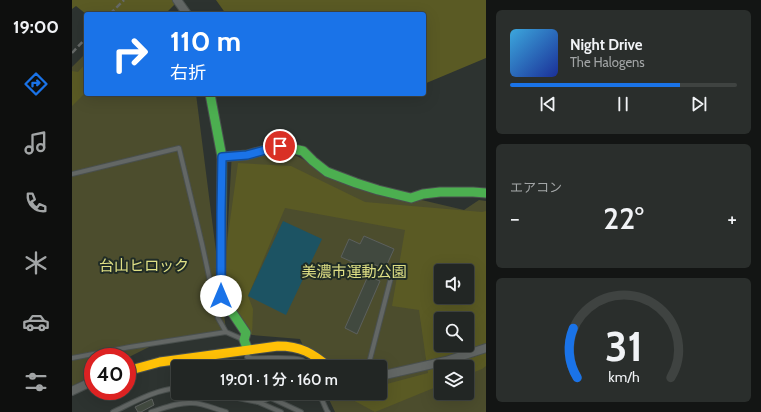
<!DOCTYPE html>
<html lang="ja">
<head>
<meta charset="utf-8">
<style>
  :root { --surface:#222624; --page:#2a2e2c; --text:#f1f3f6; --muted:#a2a5a6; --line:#3f4341; --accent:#1a73e8 }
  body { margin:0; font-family:Cabin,"Noto Sans JP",sans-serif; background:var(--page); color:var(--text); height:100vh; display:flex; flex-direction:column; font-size:15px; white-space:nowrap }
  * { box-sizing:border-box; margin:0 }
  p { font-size:13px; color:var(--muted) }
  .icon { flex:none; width:22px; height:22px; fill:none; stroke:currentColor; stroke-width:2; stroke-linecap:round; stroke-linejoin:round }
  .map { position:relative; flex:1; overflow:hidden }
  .panel { display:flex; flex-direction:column; gap:10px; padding:10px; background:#131514; width:275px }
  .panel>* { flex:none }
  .banner { position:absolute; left:12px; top:12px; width:342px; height:84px; border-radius:4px; box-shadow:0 4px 16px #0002,0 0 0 1px var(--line); background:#1a73e8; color:#fff; overflow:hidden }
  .controls { position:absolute; left:362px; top:264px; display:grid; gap:8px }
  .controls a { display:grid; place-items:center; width:40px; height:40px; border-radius:4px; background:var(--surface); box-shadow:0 4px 16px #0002,0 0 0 1px var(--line); font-size:20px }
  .speed { position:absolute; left:12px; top:348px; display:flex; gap:8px; font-size:20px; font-weight:700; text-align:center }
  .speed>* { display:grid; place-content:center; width:52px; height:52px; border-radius:50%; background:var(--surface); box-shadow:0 4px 16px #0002,0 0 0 1px var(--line); line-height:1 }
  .speed .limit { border:6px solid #d22; background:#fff; color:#111 }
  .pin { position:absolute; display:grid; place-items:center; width:34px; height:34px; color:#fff; margin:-17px; border:2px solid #fff; border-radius:50%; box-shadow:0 1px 4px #0007 }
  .me { position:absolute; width:44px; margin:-22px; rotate:0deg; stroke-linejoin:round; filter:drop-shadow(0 0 3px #0008) }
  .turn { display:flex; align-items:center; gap:14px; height:84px; padding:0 20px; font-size:18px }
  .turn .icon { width:52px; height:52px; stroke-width:2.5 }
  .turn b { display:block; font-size:28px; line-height:34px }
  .big { font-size:30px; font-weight:600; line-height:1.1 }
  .panel .tile { flex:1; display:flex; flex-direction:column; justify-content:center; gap:6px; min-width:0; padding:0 14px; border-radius:6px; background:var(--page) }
  .panel .dial { align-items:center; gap:0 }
  .dial svg { height:104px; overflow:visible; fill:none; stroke:var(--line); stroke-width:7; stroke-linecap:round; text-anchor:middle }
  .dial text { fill:var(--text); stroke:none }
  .song { display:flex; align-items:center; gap:12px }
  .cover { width:48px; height:48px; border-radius:6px; background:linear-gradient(135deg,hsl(200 70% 55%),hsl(230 70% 35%)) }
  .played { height:4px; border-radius:2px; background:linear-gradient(90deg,var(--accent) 75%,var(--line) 75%) }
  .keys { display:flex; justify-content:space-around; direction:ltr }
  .heat { display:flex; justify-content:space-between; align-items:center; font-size:22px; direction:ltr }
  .trip { position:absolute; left:99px; top:360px; width:216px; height:40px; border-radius:4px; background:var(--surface); box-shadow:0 4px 16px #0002,0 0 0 1px var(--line); font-weight:600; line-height:40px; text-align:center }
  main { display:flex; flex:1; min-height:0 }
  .tab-bar { display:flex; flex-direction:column; width:72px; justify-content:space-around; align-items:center; background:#0e0f0e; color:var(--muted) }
  .tab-bar .icon { width:28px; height:28px }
  .tab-bar .active { color:var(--accent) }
  .tab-bar b { font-size:18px; color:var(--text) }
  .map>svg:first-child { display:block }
  .green { fill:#4c4d2d; fill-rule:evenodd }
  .forest { fill:#5a5a24; fill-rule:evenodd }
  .water { fill:#1c5363 }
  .building { fill:#41493f; stroke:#5c605d }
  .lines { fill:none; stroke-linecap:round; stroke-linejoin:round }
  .lane-casing { stroke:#4a504e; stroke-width:6 }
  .street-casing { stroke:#4a504e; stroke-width:10 }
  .fast-casing { stroke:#4a504e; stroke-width:11 }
  .slow-casing { stroke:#4a504e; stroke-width:11 }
  .lane { stroke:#636765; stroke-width:4 }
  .street { stroke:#636765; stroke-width:8 }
  .fast { stroke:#4caf50; stroke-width:9 }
  .slow { stroke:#ffc107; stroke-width:9 }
  .rail { stroke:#666a68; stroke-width:2.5; stroke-dasharray:6 3; stroke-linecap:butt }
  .route-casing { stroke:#114b97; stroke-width:10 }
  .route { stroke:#1a73e8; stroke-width:7 }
  .labels { text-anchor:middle; stroke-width:4; stroke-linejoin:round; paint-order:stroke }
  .park-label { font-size:15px; fill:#dfe085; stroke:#202c26 }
</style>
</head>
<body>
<main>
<nav class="tab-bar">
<b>19:00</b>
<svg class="icon active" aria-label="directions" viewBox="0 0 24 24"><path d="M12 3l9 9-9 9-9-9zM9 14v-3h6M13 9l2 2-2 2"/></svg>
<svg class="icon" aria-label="music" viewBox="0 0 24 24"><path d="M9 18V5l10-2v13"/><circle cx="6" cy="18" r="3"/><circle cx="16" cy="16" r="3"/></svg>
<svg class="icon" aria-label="phone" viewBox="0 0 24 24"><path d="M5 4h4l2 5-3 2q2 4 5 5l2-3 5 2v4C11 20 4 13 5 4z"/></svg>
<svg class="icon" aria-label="climate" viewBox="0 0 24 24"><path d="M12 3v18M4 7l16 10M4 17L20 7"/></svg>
<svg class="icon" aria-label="car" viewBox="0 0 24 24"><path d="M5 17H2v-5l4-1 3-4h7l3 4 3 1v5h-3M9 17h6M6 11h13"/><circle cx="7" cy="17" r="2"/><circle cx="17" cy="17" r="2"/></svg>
<svg class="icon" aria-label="filters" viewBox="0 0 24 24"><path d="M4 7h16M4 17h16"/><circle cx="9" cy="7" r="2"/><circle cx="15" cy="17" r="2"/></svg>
</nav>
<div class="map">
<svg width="414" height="412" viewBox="0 0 414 412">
  <rect width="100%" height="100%" fill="#2d3330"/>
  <g class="green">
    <path d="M 14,53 L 14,94 L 124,94 L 154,330 L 87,342 L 55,358 L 55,357 L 21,357 L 21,375 L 0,386 L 0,67 Z"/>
    <path d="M 160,152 L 219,153 L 255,172 L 290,186 L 392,210 L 407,200 L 414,201 L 414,412 L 263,412 L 254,393 L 308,393 L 308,367 L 241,367 L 228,339 L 180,335 L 152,294 ZM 369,271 L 395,271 L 395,297 L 369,297 ZM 369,319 L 395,319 L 395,345 L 369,345 ZM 369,367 L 395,367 L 395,393 L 369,393 Z"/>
  </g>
  <g class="forest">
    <path d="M 0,0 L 103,0 L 105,2 L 93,14 L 14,14 L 4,6 L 0,9 Z"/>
    <path d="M 144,0 L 414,0 L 414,58 L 352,84 L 352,14 L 154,14 Z"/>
    <path d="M 14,63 L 14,92 L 0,106 L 0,71 L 6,72 Z"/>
    <path d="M 166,163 L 219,166 L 293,202 L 410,212 L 414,211 L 414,366 L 410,369 L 395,375 L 395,367 L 369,367 L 369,385 L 303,412 L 268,393 L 308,393 L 308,385 L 311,385 L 356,373 L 347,310 L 320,306 L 333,230 L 213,208 L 176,296 L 181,309 L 180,335 L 152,294 L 156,235 ZM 369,271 L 395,271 L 395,297 L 369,297 ZM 369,319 L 395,319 L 395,345 L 369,345 Z"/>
  </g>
  <path class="water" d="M 211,221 L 250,239 L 214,315 L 176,296 Z"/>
  <g class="building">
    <path d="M 292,236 L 322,249 L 313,269 L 299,263 L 287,265 L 269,257 L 277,239 L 288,244 Z"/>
    <path d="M 296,276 L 308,281 L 285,334 L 273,328 Z"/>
    <path d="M 80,399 L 82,405 L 69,412 L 66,412 L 63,407 Z"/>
  </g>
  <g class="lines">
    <defs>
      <g id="lane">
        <path d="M 0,174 L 107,148 L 130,244 L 146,318 L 154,332"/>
        <path d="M 176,352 L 175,357 L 179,358 C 191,359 220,356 230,360 C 233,362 235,364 236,367"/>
        <path d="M 0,358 L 58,347 L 154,332 L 170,339"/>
        <path d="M 296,367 L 322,266"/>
        <path d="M 145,393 L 161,397 L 186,402 L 209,412"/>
        <path d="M 247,393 L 255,411 L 256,412"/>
        <path d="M 186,402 L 199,398 L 229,412"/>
        <path d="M 41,412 C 62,402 82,390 106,388"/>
        <path d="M 79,412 C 92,408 106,402 120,403 C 131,403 143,409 154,412"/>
      </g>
      <g id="street">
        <path d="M 105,0 L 115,14"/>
        <path d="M 308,376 L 374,361 L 414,348"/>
        <path d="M 0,391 L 21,381"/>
      </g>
      <g id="fast">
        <path d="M 138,94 L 150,157 L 149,296 L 174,333 L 172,340 L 176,350"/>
        <path d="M 150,157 L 175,155 L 208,146 L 231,151 L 241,161 L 255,172 L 284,183 L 306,190 L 339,198 L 351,194 L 368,192 L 401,192 L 414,193"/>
      </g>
      <path id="slow" d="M 55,371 L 88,362 L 206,346 C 229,346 240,353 257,367"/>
    </defs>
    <use href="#lane" class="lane-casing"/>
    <use href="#street" class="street-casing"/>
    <use href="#fast" class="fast-casing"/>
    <use href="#slow" class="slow-casing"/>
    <use href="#lane" class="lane"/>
    <use href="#street" class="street"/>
    <use href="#fast" class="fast"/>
    <use href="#slow" class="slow"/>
    <g class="rail">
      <path d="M 38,14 L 52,0"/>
      <path d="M 0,53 L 14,38"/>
    </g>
  </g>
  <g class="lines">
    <defs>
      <path id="route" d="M 149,296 L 149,213 L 150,157 L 175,155 L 208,146"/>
    </defs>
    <use href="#route" class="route-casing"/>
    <use href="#route" class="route"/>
  </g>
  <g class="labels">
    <g class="park-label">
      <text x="72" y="271">台山ヒロック</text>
      <text x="282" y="277">美濃市運動公園</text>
    </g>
  </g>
</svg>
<div class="controls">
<a><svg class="icon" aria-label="sound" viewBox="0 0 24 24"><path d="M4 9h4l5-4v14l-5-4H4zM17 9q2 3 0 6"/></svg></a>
<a><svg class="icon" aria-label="search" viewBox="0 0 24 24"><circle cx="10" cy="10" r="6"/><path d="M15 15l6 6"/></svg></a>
<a><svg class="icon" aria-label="layers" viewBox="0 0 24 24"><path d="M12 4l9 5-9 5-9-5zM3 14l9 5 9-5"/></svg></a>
</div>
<div class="speed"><div class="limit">40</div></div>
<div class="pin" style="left:208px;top:146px;background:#d93025"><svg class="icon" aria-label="arrive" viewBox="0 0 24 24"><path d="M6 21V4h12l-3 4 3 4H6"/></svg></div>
<svg class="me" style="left:149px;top:296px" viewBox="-20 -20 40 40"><circle r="19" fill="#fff"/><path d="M0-13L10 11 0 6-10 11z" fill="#1a73e8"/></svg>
<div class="trip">19:01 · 1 分 · 160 m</div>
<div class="banner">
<div class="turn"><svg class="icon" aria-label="right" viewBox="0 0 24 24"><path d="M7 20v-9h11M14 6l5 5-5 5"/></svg><div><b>110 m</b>右折</div></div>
</div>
</div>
<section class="panel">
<div class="tile">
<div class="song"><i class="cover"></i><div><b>Night Drive</b><p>The Halogens</p></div></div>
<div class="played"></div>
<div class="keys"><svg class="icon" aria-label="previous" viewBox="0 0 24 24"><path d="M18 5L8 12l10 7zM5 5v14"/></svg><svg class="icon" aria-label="pause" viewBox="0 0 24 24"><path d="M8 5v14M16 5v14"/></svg><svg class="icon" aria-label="next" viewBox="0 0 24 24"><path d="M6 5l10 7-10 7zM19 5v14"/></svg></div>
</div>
<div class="tile"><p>エアコン</p>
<div class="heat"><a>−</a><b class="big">22°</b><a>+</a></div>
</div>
<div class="tile dial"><svg viewBox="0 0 100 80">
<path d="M14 69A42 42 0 1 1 86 69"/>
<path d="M14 69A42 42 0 0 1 11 31" stroke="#1a73e8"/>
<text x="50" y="56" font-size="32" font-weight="700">31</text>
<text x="50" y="72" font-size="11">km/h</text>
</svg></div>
</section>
</main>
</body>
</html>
